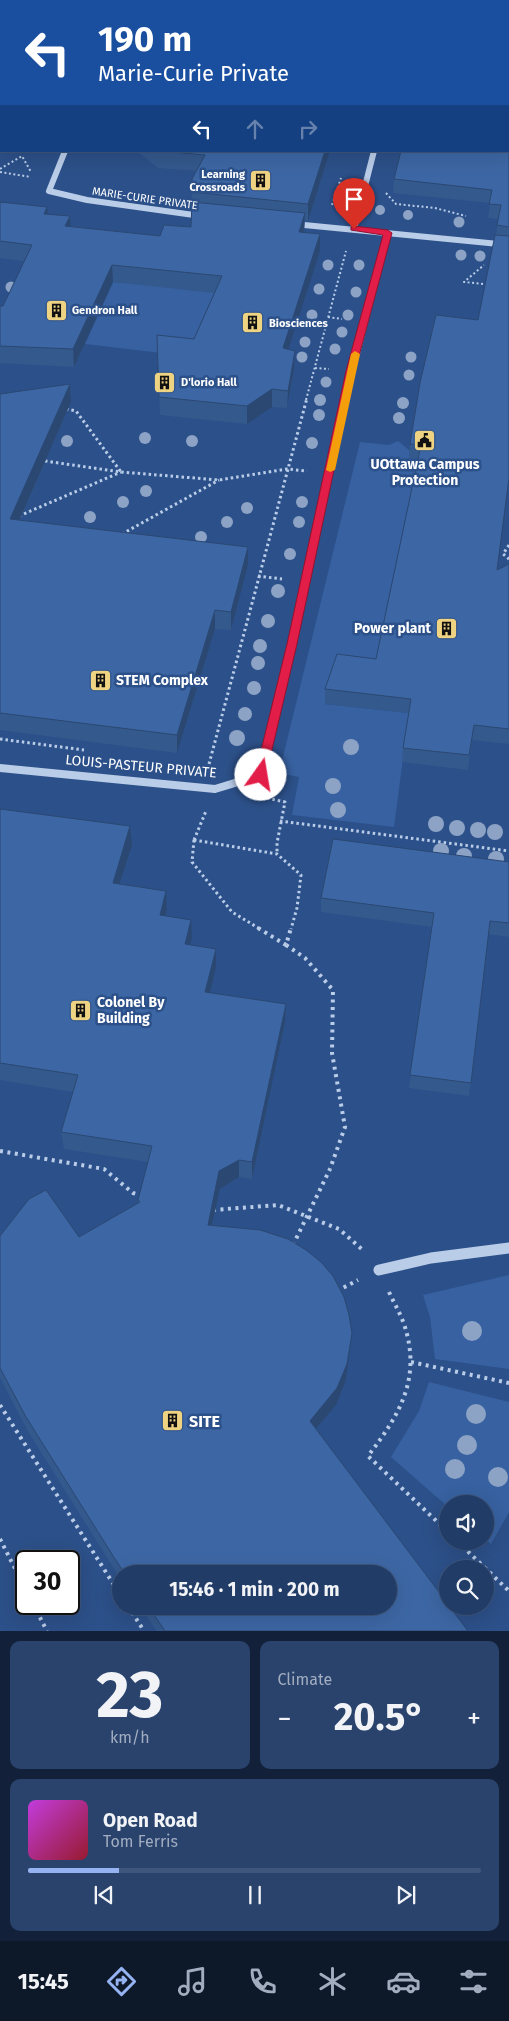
<!DOCTYPE html>
<html lang="en">
<head>
<meta charset="utf-8">
<style>
  :root { --surface:#213c67; --page:#29436d; --text:#f1f3f6; --muted:#a2adc0; --line:#3e567b; --accent:#95b2f1 }
  body { margin:0; font-family:"Fira Sans",sans-serif; background:var(--page); color:var(--text); height:100vh; display:flex; flex-direction:column; font-size:19px; white-space:nowrap }
  * { box-sizing:border-box; margin:0 }
  p { font-size:16px; color:var(--muted) }
  .icon { flex:none; width:28px; height:28px; fill:none; stroke:currentColor; stroke-width:2; stroke-linecap:round; stroke-linejoin:round }
  .map { position:relative; height:1631px; overflow:hidden }
  .details { display:flex; flex-direction:column; gap:10px; padding:10px; background:#122139; flex:1 }
  .details>* { flex:none }
  .guide { position:absolute; left:0px; top:0px; width:510px; height:152px; box-shadow:0 5px 20px #0002,0 0 0 1px var(--line); background:#1a4fa0; color:#fff; overflow:hidden }
  .tools { position:absolute; left:439px; top:1495px; display:grid; gap:10px }
  .tools a { display:grid; place-items:center; width:55px; height:55px; border-radius:50%; background:var(--surface); box-shadow:0 5px 20px #0002,0 0 0 1px var(--line); font-size:25px }
  .speed { position:absolute; left:15px; top:1550px; display:flex; gap:10px; font-size:25px; font-weight:700; text-align:center }
  .speed>* { display:grid; place-content:center; width:65px; height:65px; border-radius:50%; background:var(--surface); box-shadow:0 5px 20px #0002,0 0 0 1px var(--line); line-height:1 }
  .speed .limit { border:2px solid #111; border-radius:8px; background:#fff; color:#111 }
  .pin { position:absolute; display:grid; place-items:center; width:42px; height:42px; color:#fff; margin:-51px -21px; border-radius:50% 50% 50% 0; rotate:-45deg; box-shadow:0 0 5px #0007 }
  .pin .icon { rotate:45deg }
  .me { position:absolute; width:55px; margin:-28px; rotate:13deg; stroke-linejoin:round; filter:drop-shadow(0 0 4px #0008) }
  .turn { display:flex; align-items:center; gap:18px; height:105px; padding:0 15px; font-size:22px }
  .turn .icon { width:65px; height:65px; stroke-width:2.5 }
  .turn b { display:block; font-size:35px; line-height:42px }
  .lanes { display:flex; align-items:center; height:48px; padding:0 15px; background:#0003; justify-content:center; gap:25px; direction:ltr }
  .lanes .off { opacity:.35 }
  .big { font-size:38px; font-weight:700; line-height:1.1 }
  .details .widget { flex:1; display:flex; flex-direction:column; justify-content:center; gap:8px; min-width:0; padding:0 18px; border-radius:10px; background:var(--page) }
  .details .dial { align-items:center; gap:0 }
  .dial b { font-size:65px; line-height:1 }
  .song { display:flex; align-items:center; gap:15px }
  .cover { width:60px; height:60px; border-radius:8px; background:linear-gradient(135deg,hsl(290 70% 55%),hsl(350 70% 35%)) }
  .played { height:5px; border-radius:2px; background:linear-gradient(90deg,var(--accent) 20%,var(--line) 20%) }
  .keys { display:flex; justify-content:space-around; direction:ltr }
  .heat { display:flex; justify-content:space-between; align-items:center; font-size:28px; direction:ltr }
  .details .tiles { flex:1; display:grid; gap:10px; grid-template-columns:1fr 1fr }
  .widget:last-child { grid-column:span 2 }
  .trip { position:absolute; left:112px; top:1565px; width:285px; height:50px; border-radius:25px; background:var(--surface); box-shadow:0 5px 20px #0002,0 0 0 1px var(--line); font-weight:700; line-height:50px; text-align:center }
  .tabs { display:flex; height:80px; justify-content:space-around; align-items:center; background:#0d1829; color:var(--muted) }
  .tabs .icon { width:35px; height:35px }
  .tabs .active { color:var(--accent) }
  .tabs b { font-size:22px; color:var(--text) }
  .map>svg:first-child { display:block }
  .green { fill:#3761a0 }
  .lines { fill:none; stroke-linecap:round; stroke-linejoin:round }
  .path-far2 { stroke:#b9cce8; stroke-width:2; stroke-dasharray:2 2.5; stroke-linecap:butt }
  .path-far1 { stroke:#b9cce8; stroke-width:3; stroke-dasharray:2.5 3; stroke-linecap:butt }
  .path { stroke:#b9cce8; stroke-width:4; stroke-dasharray:3 4.5; stroke-linecap:butt }
  .minor-far2 { stroke:#b9cce8; stroke-width:6 }
  .minor-far1 { stroke:#b9cce8; stroke-width:8 }
  .minor { stroke:#b9cce8; stroke-width:11 }
  .path-bridge { stroke:#b9cce8; stroke-width:4; stroke-dasharray:3 4.5; stroke-linecap:butt }
  .tree { fill:#8da3c6 }
  .wall { fill:#34598d }
  .shaded-wall { fill:#2b4873 }
  .building { fill:#3d67a4; stroke:#2b4873 }
  .route { fill:#e11d48; stroke:#92132f }
  .slow { fill:#f59e0b }
  .labels { text-anchor:middle; stroke-width:5; stroke-linejoin:round; paint-order:stroke }
  .far-poi-label { font-size:11px; font-weight:bold; fill:#fff; stroke:#2c5089; text-anchor:start }
  .far-street-label { font-size:11px; fill:#fff; stroke:#2c5089 }
  .poi-label { font-size:14px; font-weight:bold; fill:#fff; stroke:#2c5089; text-anchor:start }
  .street-label { font-size:14px; fill:#fff; stroke:#2c5089 }
  .near-poi-label { font-size:16px; font-weight:bold; fill:#fff; stroke:#2c5089; text-anchor:start }
</style>
</head>
<body>
<div class="map">
<svg width="509" height="1631" viewBox="0 0 509 1631">
  <rect width="100%" height="100%" fill="#2c5089"/>
  <g class="green">
    <path d="M 113,282 L 225,288 L 195,357 L 85,344 Z"/>
    <path d="M 398,441 L 420,459 L 411,462 L 418,469 L 375,673 L 325,704 L 409,713 L 394,827 L 292,815 L 299,777 L 279,773 L 360,442 L 389,445 Z"/>
    <path d="M 509,1275 L 509,1369 L 435,1359 L 430,1317 L 423,1295 Z"/>
    <path d="M 429,1382 L 509,1402 L 509,1512 L 491,1544 L 485,1539 L 485,1504 L 448,1504 L 447,1506 L 391,1457 L 419,1411 Z"/>
  </g>
  <g class="lines">
    <g class="path-far2">
      <path d="M 99,1 L 102,0"/>
      <path d="M 0,169 L 22,156 L 31,172"/>
      <path d="M 0,172 L 31,177"/>
      <path d="M 386,193 L 396,204 L 435,208 L 466,216"/>
      <path d="M 332,205 L 341,178"/>
      <path d="M 483,284 L 464,282 L 484,265"/>
      <path d="M 328,317 L 342,319"/>
      <path d="M 315,368 L 329,369"/>
      <path d="M 306,400 L 346,251"/>
    </g>
    <g class="path-far1">
      <path d="M 66,409 L 76,411 L 121,472"/>
      <path d="M 45,461 L 121,472 L 219,480 L 287,469 L 307,471"/>
      <path d="M 19,516 L 121,472"/>
      <path d="M 122,534 L 219,480"/>
      <path d="M 509,545 L 503,554 L 509,559"/>
      <path d="M 258,576 L 282,579"/>
      <path d="M 0,739 L 84,750"/>
      <path d="M 209,764 L 307,398"/>
      <path d="M 267,798 L 285,802 L 277,843 L 277,854"/>
      <path d="M 280,821 L 509,851"/>
      <path d="M 194,840 L 277,854 L 301,875 L 297,908 L 291,929"/>
      <path d="M 194,840 L 192,862 L 232,912 L 260,929"/>
      <path d="M 194,840 L 206,811"/>
    </g>
    <g class="path">
      <path d="M 258,928 L 286,945 L 291,928"/>
      <path d="M 286,945 L 305,958 L 333,990 L 332,1053 L 345,1127 L 330,1169"/>
      <path d="M 0,1151 L 104,1169 L 133,1193 L 143,1196"/>
      <path d="M 213,1210 L 278,1205 L 339,1229 L 364,1251"/>
      <path d="M 337,1291 L 358,1280"/>
      <path d="M 389,1292 C 394,1303 400,1313 404,1324 C 422,1378 400,1414 368,1456 L 448,1532"/>
      <path d="M 411,1362 L 509,1383"/>
      <path d="M 0,1405 L 121,1596"/>
      <path d="M 0,1539 L 26,1590"/>
      <path d="M 457,1541 L 509,1591"/>
      <path d="M 33,1604 L 47,1631"/>
      <path d="M 128,1606 L 144,1631"/>
    </g>
    <g class="minor-far2">
      <path d="M 65,151 L 49,191 L 87,200 L 201,216"/>
      <path d="M 294,224 L 509,245"/>
      <path d="M 354,229 L 374,151"/>
      <path d="M 345,400 L 388,233"/>
    </g>
    <path class="minor-far1" d="M 0,768 L 215,789 L 261,775 L 292,644 L 345,398"/>
    <path class="minor" d="M 379,1270 L 431,1258 L 509,1248"/>
    <path class="path-bridge" d="M 293,1245 L 330,1169"/>
  </g>
  <g class="tree">
    <circle cx="380" cy="210" r="5"/>
    <circle cx="408" cy="215" r="5"/>
    <circle cx="459" cy="222" r="5.5"/>
    <circle cx="461" cy="255" r="5.5"/>
    <circle cx="480" cy="256" r="5.5"/>
    <circle cx="328" cy="265" r="5.5"/>
    <circle cx="359" cy="265" r="5.5"/>
    <circle cx="11" cy="287" r="5.5"/>
    <circle cx="319" cy="289" r="5.5"/>
    <circle cx="356" cy="292" r="5.5"/>
    <circle cx="312" cy="315" r="5.5"/>
    <circle cx="348" cy="315" r="5.5"/>
    <circle cx="342" cy="332" r="5.5"/>
    <circle cx="305" cy="342" r="5.5"/>
    <circle cx="335" cy="349" r="5.5"/>
    <circle cx="302" cy="357" r="5.5"/>
    <circle cx="411" cy="357" r="5.5"/>
    <circle cx="409" cy="375" r="5.5"/>
    <circle cx="326" cy="382" r="5.5"/>
    <circle cx="320" cy="400" r="6"/>
    <circle cx="403" cy="403" r="6"/>
    <circle cx="319" cy="415" r="6"/>
    <circle cx="399" cy="418" r="6"/>
    <circle cx="145" cy="438" r="6"/>
    <circle cx="67" cy="441" r="6"/>
    <circle cx="192" cy="441" r="6"/>
    <circle cx="312" cy="443" r="6"/>
    <circle cx="146" cy="491" r="6"/>
    <circle cx="123" cy="502" r="6"/>
    <circle cx="302" cy="502" r="6"/>
    <circle cx="247" cy="508" r="6"/>
    <circle cx="90" cy="517" r="6"/>
    <circle cx="227" cy="522" r="6"/>
    <circle cx="299" cy="522" r="6"/>
    <circle cx="201" cy="537" r="6"/>
    <circle cx="290" cy="554" r="6"/>
    <circle cx="278" cy="591" r="7"/>
    <circle cx="268" cy="621" r="7"/>
    <circle cx="260" cy="646" r="7"/>
    <circle cx="258" cy="663" r="7"/>
    <circle cx="254" cy="688" r="7"/>
    <circle cx="245" cy="714" r="7"/>
    <circle cx="237" cy="738" r="8"/>
    <circle cx="351" cy="747" r="8"/>
    <circle cx="333" cy="786" r="8"/>
    <circle cx="338" cy="810" r="8"/>
    <circle cx="436" cy="824" r="8"/>
    <circle cx="457" cy="828" r="8"/>
    <circle cx="478" cy="830" r="8"/>
    <circle cx="495" cy="832" r="8"/>
    <circle cx="441" cy="851" r="8"/>
    <circle cx="464" cy="856" r="8"/>
    <circle cx="496" cy="859" r="8"/>
    <circle cx="472" cy="1331" r="10"/>
    <circle cx="476" cy="1414" r="10"/>
    <circle cx="467" cy="1445" r="10"/>
    <circle cx="455" cy="1469" r="10"/>
    <circle cx="498" cy="1477" r="10"/>
  </g>
  <g class="wall">
    <path d="M 509,0 L 509,478 L 497,570 L 509,564 L 509,744 L 472,740 L 468,770 L 402,762 L 403,748 L 409,713 L 325,704 L 325,689 L 376,659 L 418,459 L 409,458 L 410,444 L 478,320 L 496,235 L 498,219 L 488,218 L 490,203 L 393,193 L 394,179 Z"/>
    <path d="M 137,151 L 330,151 L 308,221 L 305,220 L 304,232 L 320,234 L 320,251 L 288,349 L 294,369 L 287,408 L 272,407 L 247,424 L 160,415 L 157,335 L 194,339 L 214,293 L 113,282 L 74,367 L 0,363 L 0,306 L 3,306 L 24,261 L 0,258 L 0,202 L 48,214 L 71,226 L 160,236 L 191,227 L 192,192 L 197,171 L 158,168 Z"/>
    <path d="M 70,384 L 71,402 L 20,520 L 248,547 L 248,565 L 231,630 L 215,629 L 177,753 L 0,730 L 0,394 Z"/>
    <path d="M 0,809 L 132,845 L 120,884 L 166,891 L 167,910 L 166,916 L 192,938 L 190,945 L 216,967 L 210,993 L 286,1004 L 285,1022 L 252,1179 L 239,1177 L 220,1189 L 212,1226 L 350,1350 L 346,1380 L 336,1405 L 316,1429 L 468,1631 L 157,1631 L 139,1606 L 389,1606 L 389,1574 L 121,1574 L 121,1580 L 29,1433 L 0,1378 L 0,1236 L 79,1237 L 138,1203 L 138,1200 L 148,1162 L 64,1149 L 61,1132 L 73,1092 L 0,1080 Z"/>
    <path d="M 509,862 L 509,937 L 488,934 L 469,1096 L 409,1088 L 432,927 L 321,912 L 321,898 Z"/>
  </g>
  <g class="shaded-wall">
    <path d="M 1,102 L 1,123 L 0,125 L 0,105 Z"/>
    <path d="M 325,151 L 330,151 L 308,221 L 308,204 Z"/>
    <path d="M 47,207 L 49,224 L 44,214 Z"/>
    <path d="M 305,213 L 304,230 L 298,249 L 299,232 Z"/>
    <path d="M 70,216 L 71,234 L 65,226 Z"/>
    <path d="M 320,234 L 320,251 L 283,366 L 283,348 Z"/>
    <path d="M 112,265 L 113,282 L 74,367 L 73,349 Z"/>
    <path d="M 295,351 L 294,369 L 287,408 L 288,391 Z"/>
    <path d="M 70,384 L 71,402 L 12,537 L 10,519 Z"/>
    <path d="M 272,389 L 272,407 L 247,424 L 247,406 Z"/>
    <path d="M 248,547 L 248,565 L 231,630 L 231,612 Z"/>
    <path d="M 215,610 L 215,629 L 177,753 L 177,735 Z"/>
    <path d="M 130,826 L 132,845 L 114,902 L 113,883 Z"/>
    <path d="M 166,891 L 167,910 L 161,934 L 160,915 Z"/>
    <path d="M 191,920 L 192,938 L 185,963 L 185,944 Z"/>
    <path d="M 216,949 L 216,967 L 206,1010 L 205,992 Z"/>
    <path d="M 286,1004 L 285,1022 L 252,1179 L 252,1162 Z"/>
    <path d="M 239,1160 L 239,1177 L 220,1189 L 208,1242 L 208,1225 L 219,1171 Z"/>
    <path d="M 352,1333 L 346,1380 L 336,1405 L 309,1437 L 310,1421 Z"/>
  </g>
  <g class="building">
    <path d="M 164,0 L 375,0 L 374,1 L 163,1 Z"/>
    <path d="M 441,0 L 509,0 L 509,227 L 497,225 L 501,205 L 489,204 L 492,190 L 394,179 L 401,151 L 509,151 L 509,1 L 440,1 Z"/>
    <path d="M 0,71 L 1,71 L 1,102 L 0,105 Z"/>
    <path d="M 160,151 L 325,151 L 308,204 L 192,192 L 192,179 L 205,155 Z"/>
    <path d="M 0,202 L 47,207 L 44,214 L 70,216 L 65,226 L 160,236 L 164,225 L 191,227 L 192,202 L 305,213 L 299,232 L 320,234 L 283,348 L 295,351 L 288,391 L 272,389 L 247,406 L 159,397 L 157,335 L 194,339 L 222,276 L 112,265 L 73,349 L 0,346 L 0,306 L 3,306 L 32,245 L 0,241 Z"/>
    <path d="M 495,235 L 509,236 L 509,478 L 497,570 L 509,564 L 509,729 L 474,725 L 469,755 L 403,748 L 411,699 L 325,689 L 337,654 L 376,659 L 421,445 L 410,444 L 420,383 L 436,315 L 478,320 Z"/>
    <path d="M 70,384 L 10,519 L 248,547 L 231,612 L 215,610 L 177,735 L 0,713 L 0,394 Z"/>
    <path d="M 0,809 L 130,826 L 113,883 L 166,891 L 160,915 L 191,920 L 185,944 L 216,949 L 205,992 L 286,1004 L 252,1162 L 239,1160 L 219,1171 L 208,1225 L 260,1230 L 288,1239 L 306,1250 L 321,1262 L 333,1276 L 344,1297 L 349,1315 L 352,1333 L 347,1364 L 337,1388 L 310,1421 L 448,1604 L 448,1606 L 449,1606 L 468,1631 L 165,1631 L 148,1606 L 389,1606 L 389,1574 L 125,1574 L 115,1559 L 26,1417 L 0,1368 L 0,1236 L 29,1199 L 46,1190 L 79,1237 L 140,1202 L 138,1200 L 152,1146 L 61,1132 L 78,1075 L 0,1063 Z"/>
    <path d="M 333,839 L 509,862 L 509,923 L 490,921 L 471,1083 L 410,1075 L 434,913 L 321,898 Z"/>
  </g>
  <path class="route" d="M 354,226 L 388,230 L 392,233 L 355,371 L 297,644 L 266,775 L 261,779 L 255,775 L 287,644 L 346,371 L 383,235 L 351,230 L 351,227 Z"/>
  <path class="slow" d="M 355,351 L 360,354 L 335,470 L 330,472 L 326,470 L 351,354 Z"/>
  <defs>
    <symbol id="building-square" viewBox="-11 -11 22 22"><rect x="-9" y="-9" width="18" height="18" rx="4" fill="#eed382" stroke="#2c5089"/><path d="M-4-6H4V6H1V3H-1V6H-4ZM-2.5-4.3h1.7v1.8h-1.7ZM.8-4.3h1.7v1.8H.8ZM-2.5-1h1.7V.8h-1.7ZM.8-1h1.7V.8H.8Z" fill="#111"/></symbol>
    <symbol id="civic-square" viewBox="-11 -11 22 22"><rect x="-9" y="-9" width="18" height="18" rx="4" fill="#eed382" stroke="#2c5089"/><path d="M-.6-6.5H3V-4.5H.6V-3L4-1V1h2V6H-6V1h2V-1L-.6-3ZM-1.2 2.5V6h2.4V2.5Z" fill="#111"/></symbol>
  </defs>
  <g fill-rule="evenodd">
    <use href="#building-square" x="248" y="168" width="25" height="25"/>
    <use href="#building-square" x="44" y="298" width="25" height="25"/>
    <use href="#building-square" x="240" y="310" width="25" height="25"/>
    <use href="#building-square" x="152" y="370" width="25" height="25"/>
    <use href="#civic-square" x="412" y="428" width="25" height="25"/>
    <use href="#building-square" x="434" y="616" width="25" height="25"/>
    <use href="#building-square" x="88" y="668" width="25" height="25"/>
    <use href="#building-square" x="68" y="998" width="25" height="25"/>
    <use href="#building-square" x="160" y="1408" width="25" height="25"/>
  </g>
  <g class="labels">
    <g class="far-poi-label">
      <text x="245" y="178" text-anchor="end">Learning<tspan x="245" dy="13">Crossroads</tspan></text>
      <text x="72" y="314">Gendron Hall</text>
      <text x="269" y="327">Biosciences</text>
      <text x="181" y="386">D'lorio Hall</text>
    </g>
    <g class="far-street-label">
      <text transform="translate(145 198) rotate(8)" y="4">MARIE-CURIE PRIVATE</text>
    </g>
    <g class="poi-label">
      <text x="425" y="469" text-anchor="middle">UOttawa Campus<tspan x="425" dy="16">Protection</tspan></text>
      <text x="431" y="633" text-anchor="end">Power plant</text>
      <text x="116" y="685">STEM Complex</text>
      <text x="97" y="1007">Colonel By<tspan x="97" dy="16">Building</tspan></text>
    </g>
    <g class="street-label">
      <text transform="translate(141 766) rotate(5)" y="5">LOUIS-PASTEUR PRIVATE</text>
    </g>
    <g class="near-poi-label">
      <text x="189" y="1427">SITE</text>
    </g>
  </g>
</svg>
<div class="tools">
<a><svg class="icon" aria-label="sound" viewBox="0 0 24 24"><path d="M4 9h4l5-4v14l-5-4H4zM17 9q2 3 0 6"/></svg></a>
<a><svg class="icon" aria-label="search" viewBox="0 0 24 24"><circle cx="10" cy="10" r="6"/><path d="M15 15l6 6"/></svg></a>
</div>
<div class="speed"><div class="limit">30</div></div>
<div class="pin" style="left:354px;top:229px;background:#d93025"><svg class="icon" aria-label="arrive" viewBox="0 0 24 24"><path d="M6 21V4h12l-3 4 3 4H6"/></svg></div>
<svg class="me" style="left:261px;top:775px" viewBox="-20 -20 40 40"><circle r="19" fill="#fff"/><path d="M0-13L10 11 0 6-10 11z" fill="#e11d48"/></svg>
<div class="trip">15:46 · 1 min · 200 m</div>
<div class="guide">
<div class="turn"><svg class="icon" aria-label="left" viewBox="0 0 24 24"><path d="M17 20v-9H6M10 6l-5 5 5 5"/></svg><div><b>190 m</b>Marie-Curie Private</div></div>
<div class="lanes"><svg class="icon" aria-label="left" viewBox="0 0 24 24"><path d="M17 20v-9H6M10 6l-5 5 5 5"/></svg><svg class="icon off" aria-label="ahead" viewBox="0 0 24 24"><path d="M12 20V5M6 11l6-6 6 6"/></svg><svg class="icon off" aria-label="right" viewBox="0 0 24 24"><path d="M7 20v-9h11M14 6l5 5-5 5"/></svg></div>
</div>
</div>
<section class="details">
<div class="tiles">
<div class="widget dial"><b>23</b><p>km/h</p></div>
<div class="widget"><p>Climate</p>
<div class="heat"><a>−</a><b class="big">20.5°</b><a>+</a></div>
</div>
<div class="widget">
<div class="song"><i class="cover"></i><div><b>Open Road</b><p>Tom Ferris</p></div></div>
<div class="played"></div>
<div class="keys"><svg class="icon" aria-label="previous" viewBox="0 0 24 24"><path d="M18 5L8 12l10 7zM5 5v14"/></svg><svg class="icon" aria-label="pause" viewBox="0 0 24 24"><path d="M8 5v14M16 5v14"/></svg><svg class="icon" aria-label="next" viewBox="0 0 24 24"><path d="M6 5l10 7-10 7zM19 5v14"/></svg></div>
</div>
</div>
</section>
<nav class="tabs">
<b>15:45</b>
<svg class="icon active" aria-label="directions" viewBox="0 0 24 24"><path d="M12 3l9 9-9 9-9-9zM9 14v-3h6M13 9l2 2-2 2"/></svg>
<svg class="icon" aria-label="music" viewBox="0 0 24 24"><path d="M9 18V5l10-2v13"/><circle cx="6" cy="18" r="3"/><circle cx="16" cy="16" r="3"/></svg>
<svg class="icon" aria-label="phone" viewBox="0 0 24 24"><path d="M5 4h4l2 5-3 2q2 4 5 5l2-3 5 2v4C11 20 4 13 5 4z"/></svg>
<svg class="icon" aria-label="climate" viewBox="0 0 24 24"><path d="M12 3v18M4 7l16 10M4 17L20 7"/></svg>
<svg class="icon" aria-label="car" viewBox="0 0 24 24"><path d="M5 17H2v-5l4-1 3-4h7l3 4 3 1v5h-3M9 17h6M6 11h13"/><circle cx="7" cy="17" r="2"/><circle cx="17" cy="17" r="2"/></svg>
<svg class="icon" aria-label="filters" viewBox="0 0 24 24"><path d="M4 7h16M4 17h16"/><circle cx="9" cy="7" r="2"/><circle cx="15" cy="17" r="2"/></svg>
</nav>
</body>
</html>
